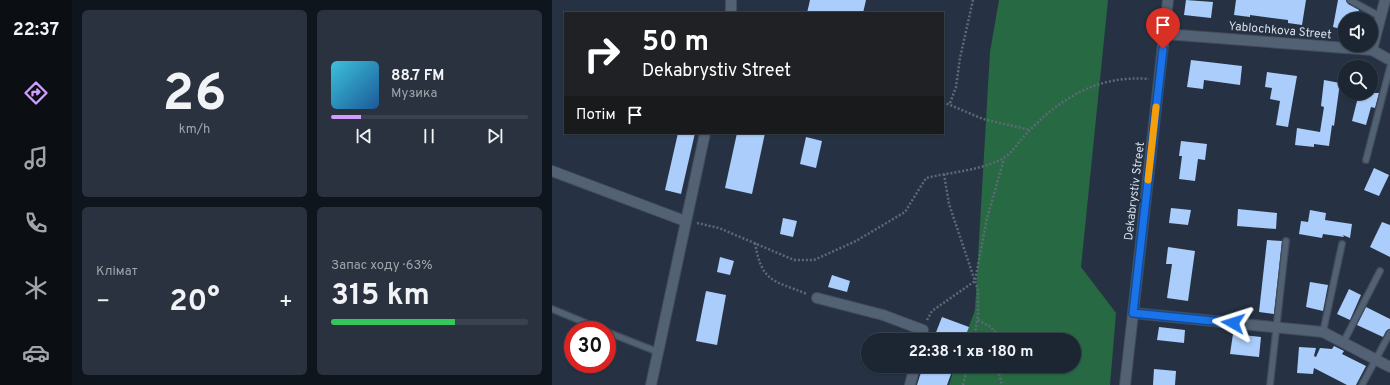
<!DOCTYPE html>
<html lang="uk">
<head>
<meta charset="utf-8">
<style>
  :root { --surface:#1c2632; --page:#29323e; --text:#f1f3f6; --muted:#a0a5ac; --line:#3a434d; --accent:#d19dfe }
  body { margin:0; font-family:Overpass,sans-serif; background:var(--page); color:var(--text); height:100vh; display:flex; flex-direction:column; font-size:15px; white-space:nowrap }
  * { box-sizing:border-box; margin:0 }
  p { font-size:13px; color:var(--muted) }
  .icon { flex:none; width:22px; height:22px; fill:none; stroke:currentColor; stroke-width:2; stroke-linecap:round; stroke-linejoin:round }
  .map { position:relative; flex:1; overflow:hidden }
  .side { display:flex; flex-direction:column; gap:10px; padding:10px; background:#0f151c; width:480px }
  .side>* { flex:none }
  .guide { position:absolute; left:12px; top:12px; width:380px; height:122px; border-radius:0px; box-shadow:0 1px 3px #0004,0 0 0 1px var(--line); background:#202124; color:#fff; overflow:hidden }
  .controls { position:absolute; left:786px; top:12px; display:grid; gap:8px }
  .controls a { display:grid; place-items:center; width:40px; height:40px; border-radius:50%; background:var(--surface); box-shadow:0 1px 3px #0004,0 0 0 1px var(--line); font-size:20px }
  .speed { position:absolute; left:12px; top:321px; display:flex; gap:8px; font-size:20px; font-weight:700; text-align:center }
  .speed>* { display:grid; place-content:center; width:52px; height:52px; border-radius:50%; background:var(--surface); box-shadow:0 1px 3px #0004,0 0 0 1px var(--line); line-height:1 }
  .speed .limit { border:6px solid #d22; background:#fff; color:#111 }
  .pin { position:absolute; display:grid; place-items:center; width:34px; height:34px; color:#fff; margin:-41px -17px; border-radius:50% 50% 50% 0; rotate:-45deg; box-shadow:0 0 4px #0007 }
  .pin .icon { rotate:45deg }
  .me { position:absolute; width:44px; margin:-22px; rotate:276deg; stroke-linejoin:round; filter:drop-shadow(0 0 3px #0008) }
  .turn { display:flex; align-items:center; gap:14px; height:84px; padding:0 12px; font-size:18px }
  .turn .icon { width:52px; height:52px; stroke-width:2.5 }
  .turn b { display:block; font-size:28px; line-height:34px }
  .then { display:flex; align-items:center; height:38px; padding:0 12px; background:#0003; gap:8px; font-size:15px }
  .big { font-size:30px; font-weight:700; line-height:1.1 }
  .side .widget { flex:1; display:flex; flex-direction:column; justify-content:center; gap:6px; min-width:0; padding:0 14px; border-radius:6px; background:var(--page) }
  .side .dial { align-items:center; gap:0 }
  .dial b { font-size:52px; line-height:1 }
  .song { display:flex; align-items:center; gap:12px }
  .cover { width:48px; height:48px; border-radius:6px; background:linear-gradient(135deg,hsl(190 70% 55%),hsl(210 70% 35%)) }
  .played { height:4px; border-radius:2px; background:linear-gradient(90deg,var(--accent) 15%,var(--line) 15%) }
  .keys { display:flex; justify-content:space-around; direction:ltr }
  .heat { display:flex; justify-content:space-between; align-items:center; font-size:22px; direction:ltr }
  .charge { height:6px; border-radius:3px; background:linear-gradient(90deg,#34c759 63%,var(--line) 0) }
  .side .tiles { flex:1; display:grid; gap:10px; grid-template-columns:repeat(2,1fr) }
  .trip { position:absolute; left:309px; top:333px; width:220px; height:40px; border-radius:20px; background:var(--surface); box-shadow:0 1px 3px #0004,0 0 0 1px var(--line); font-weight:700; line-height:40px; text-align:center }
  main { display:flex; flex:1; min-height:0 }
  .menu { display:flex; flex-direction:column; width:72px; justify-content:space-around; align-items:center; background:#0b0f14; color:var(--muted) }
  .menu .icon { width:28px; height:28px }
  .menu .current { color:var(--accent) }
  .menu b { font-size:18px; color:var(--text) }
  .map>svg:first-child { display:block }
  .green { fill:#276943 }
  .building { fill:#aacdfb }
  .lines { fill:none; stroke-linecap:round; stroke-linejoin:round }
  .lane-casing { stroke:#424d5b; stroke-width:8 }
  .street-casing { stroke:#424d5b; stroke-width:12 }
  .path { stroke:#5e6978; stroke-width:2.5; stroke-dasharray:2 2; stroke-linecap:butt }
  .lane { stroke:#536174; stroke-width:5.5 }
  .street { stroke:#536174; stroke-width:10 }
  .route-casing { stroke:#114b97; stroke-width:10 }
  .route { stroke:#1a73e8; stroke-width:7 }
  .slow { stroke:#f59e0b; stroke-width:7 }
  .labels { text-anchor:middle; stroke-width:4; stroke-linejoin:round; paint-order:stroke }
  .street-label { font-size:12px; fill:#d7dfea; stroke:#263243 }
</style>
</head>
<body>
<main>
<nav class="menu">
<b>22:37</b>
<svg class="icon current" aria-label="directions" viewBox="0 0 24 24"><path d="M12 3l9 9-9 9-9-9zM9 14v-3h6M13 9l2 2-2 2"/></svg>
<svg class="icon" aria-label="music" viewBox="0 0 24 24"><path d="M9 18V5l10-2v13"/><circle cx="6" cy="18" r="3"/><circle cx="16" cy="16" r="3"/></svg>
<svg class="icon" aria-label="phone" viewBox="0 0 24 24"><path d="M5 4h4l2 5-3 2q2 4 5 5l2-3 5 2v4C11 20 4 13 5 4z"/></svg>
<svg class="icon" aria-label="climate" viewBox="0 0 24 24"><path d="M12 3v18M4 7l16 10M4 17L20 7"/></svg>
<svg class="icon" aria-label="car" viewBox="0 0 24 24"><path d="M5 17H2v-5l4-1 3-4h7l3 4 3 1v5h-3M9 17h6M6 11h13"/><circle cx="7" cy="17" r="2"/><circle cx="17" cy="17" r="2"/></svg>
</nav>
<section class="side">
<div class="tiles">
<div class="widget dial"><b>26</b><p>km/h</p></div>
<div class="widget">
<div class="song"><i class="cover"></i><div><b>88.7 FM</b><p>Музика</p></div></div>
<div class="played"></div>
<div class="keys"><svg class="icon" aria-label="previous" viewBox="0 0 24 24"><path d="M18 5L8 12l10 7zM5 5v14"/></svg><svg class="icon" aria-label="pause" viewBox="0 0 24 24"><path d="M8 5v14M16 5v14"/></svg><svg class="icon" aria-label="next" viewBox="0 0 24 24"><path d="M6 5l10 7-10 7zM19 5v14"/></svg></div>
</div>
<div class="widget"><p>Клімат</p>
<div class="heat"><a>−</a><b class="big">20°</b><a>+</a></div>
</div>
<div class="widget"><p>Запас ходу · 63%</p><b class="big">315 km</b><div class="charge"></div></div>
</div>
</section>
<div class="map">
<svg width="838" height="385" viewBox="0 0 838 385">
  <rect width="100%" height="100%" fill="#263243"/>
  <path class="green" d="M 447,0 L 556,0 L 529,267 L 564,313 L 558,385 L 397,385 L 403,366 L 522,366 L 522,340 L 412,340 L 423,310 L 438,52 Z"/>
  <g class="building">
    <path d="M 258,0 L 314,0 L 311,13 L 255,13 Z"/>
    <path d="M 634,0 L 661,2 L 659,18 L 632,15 Z"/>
    <path d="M 684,0 L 754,0 L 750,25 L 736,23 L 736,20 L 698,15 L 698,17 L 682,15 Z"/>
    <path d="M 786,0 L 794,0 L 796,4 L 807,10 L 805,19 L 793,19 L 793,30 L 781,27 Z"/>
    <path d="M 639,60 L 690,66 L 688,85 L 652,80 L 651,89 L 635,87 Z"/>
    <path d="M 715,72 L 745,76 L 736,127 L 724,125 L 728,101 L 718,99 L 720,88 L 713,87 Z"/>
    <path d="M 772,80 L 788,83 L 782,126 L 780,125 L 777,146 L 762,144 L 762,147 L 743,145 L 745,128 L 768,132 L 772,107 L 769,106 Z"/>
    <path d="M 807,93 L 827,93 L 823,108 L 819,107 L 814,125 L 800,121 Z"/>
    <path d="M 126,133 L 143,133 L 129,194 L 113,190 Z"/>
    <path d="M 185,133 L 213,133 L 200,194 L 173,188 Z"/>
    <path d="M 254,137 L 270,141 L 264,168 L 248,164 Z"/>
    <path d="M 629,141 L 655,144 L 653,160 L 646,159 L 643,181 L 627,179 L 630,156 L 627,156 Z"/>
    <path d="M 822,168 L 837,175 L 827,196 L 812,190 Z"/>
    <path d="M 619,208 L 639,210 L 636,225 L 617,223 Z"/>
    <path d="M 686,209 L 725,213 L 724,229 L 685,226 Z"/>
    <path d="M 758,210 L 774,213 L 773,220 L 800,224 L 798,238 L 791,235 L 792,237 L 771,234 L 770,238 L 747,234 L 749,221 L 756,222 Z"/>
    <path d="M 231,218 L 245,221 L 241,237 L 228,234 Z"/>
    <path d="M 830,222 L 838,225 L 838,257 L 818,247 Z"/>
    <path d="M 715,240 L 730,241 L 722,314 L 707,312 Z"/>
    <path d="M 616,247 L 643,251 L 636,301 L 615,298 L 620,264 L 614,264 Z"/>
    <path d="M 168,257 L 182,261 L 178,275 L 165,272 Z"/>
    <path d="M 280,275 L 298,281 L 295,292 L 276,287 Z"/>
    <path d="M 758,282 L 776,285 L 771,311 L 754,307 Z"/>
    <path d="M 797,289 L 809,295 L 798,320 L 785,314 Z"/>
    <path d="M 154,291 L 174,295 L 165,345 L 144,341 Z"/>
    <path d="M 814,307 L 838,319 L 838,329 L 834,331 L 831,337 L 805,325 Z"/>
    <path d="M 390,317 L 417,327 L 412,340 L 381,340 Z"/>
    <path d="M 607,327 L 633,330 L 632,343 L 605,340 Z"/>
    <path d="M 681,334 L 709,337 L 707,357 L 678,354 Z"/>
    <path d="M 782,346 L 792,351 L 790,354 L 814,366 L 804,385 L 795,385 L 762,368 L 761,374 L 745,373 L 747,347 L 764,348 L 762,356 L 764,357 L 768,348 L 780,349 Z"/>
    <path d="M 371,366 L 402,366 L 395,385 L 365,385 Z"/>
    <path d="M 602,369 L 624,371 L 623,385 L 601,385 Z"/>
  </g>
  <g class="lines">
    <defs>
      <g id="lane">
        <path d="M 798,0 L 829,17"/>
        <path d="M 814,160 L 838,67"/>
        <path d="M 0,309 L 51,330"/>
        <path d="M 55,332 L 106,352"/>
        <path d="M 771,332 L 790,244"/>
        <path d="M 791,343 L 828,271"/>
        <path d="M 718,385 L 734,241"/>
        <path d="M 810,385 L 838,333"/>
      </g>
      <g id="street">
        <path d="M 179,0 L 179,13"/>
        <path d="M 613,34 L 820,50 L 838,60"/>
        <path d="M 820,50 L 833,0"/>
        <path d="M 0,171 L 133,221"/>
        <path d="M 265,298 L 331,315 L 371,330 L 368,340"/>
        <path d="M 581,313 L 771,332 L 838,367"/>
        <path d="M 99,385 L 153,133"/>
        <path d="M 358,385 L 363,366"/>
        <path d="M 573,385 L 616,0"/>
      </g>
    </defs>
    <use href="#lane" class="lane-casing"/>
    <use href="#street" class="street-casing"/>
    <g class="path">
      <path d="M 391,102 L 431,119 L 478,130"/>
      <path d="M 398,103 L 404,87 L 408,58 L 421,0"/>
      <path d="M 392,174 L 397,204 L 426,290 L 426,315 L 422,340"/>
      <path d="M 145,223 L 167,228 L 242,260 L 262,260 L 304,241 L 353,212 L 374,178 C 399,172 426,171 450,159 C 461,153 469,138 478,130 C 511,96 548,75 597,79"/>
      <path d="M 203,243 C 210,283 221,280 255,294"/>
      <path d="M 375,320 L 380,311 L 423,281 L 435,218 L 452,159"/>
      <path d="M 426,320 L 439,327 L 447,337 L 447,340"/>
      <path d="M 445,366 L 450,385"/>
      <path d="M 411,385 L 416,366"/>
    </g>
    <use href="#lane" class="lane"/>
    <use href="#street" class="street"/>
  </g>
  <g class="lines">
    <defs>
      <path id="route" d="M 611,49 L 581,313 L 681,323"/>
    </defs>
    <use href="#route" class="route-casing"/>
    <use href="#route" class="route"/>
    <path class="slow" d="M 596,180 L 604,107"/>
  </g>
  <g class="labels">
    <g class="street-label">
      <text transform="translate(728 30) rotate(5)" y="4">Yablochkova Street</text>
      <text transform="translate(582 191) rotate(-83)" y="4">Dekabrystiv Street</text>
    </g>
  </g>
</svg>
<div class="controls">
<a><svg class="icon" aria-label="sound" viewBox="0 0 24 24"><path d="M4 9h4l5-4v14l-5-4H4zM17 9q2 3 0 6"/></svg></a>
<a><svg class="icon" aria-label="search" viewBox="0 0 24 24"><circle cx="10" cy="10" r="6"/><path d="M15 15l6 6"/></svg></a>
</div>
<div class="speed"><div class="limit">30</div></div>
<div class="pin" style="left:611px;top:49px;background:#d93025"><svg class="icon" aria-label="arrive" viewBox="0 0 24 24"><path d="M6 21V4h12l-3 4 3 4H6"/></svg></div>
<svg class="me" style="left:681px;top:323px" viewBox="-20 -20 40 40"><path d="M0-17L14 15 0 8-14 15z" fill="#1a73e8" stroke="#fff" stroke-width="4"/></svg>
<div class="trip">22:38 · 1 хв · 180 m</div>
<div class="guide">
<div class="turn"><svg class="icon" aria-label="right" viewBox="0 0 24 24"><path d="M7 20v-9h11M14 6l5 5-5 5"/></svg><div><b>50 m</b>Dekabrystiv Street</div></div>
<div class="then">Потім<svg class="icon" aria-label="arrive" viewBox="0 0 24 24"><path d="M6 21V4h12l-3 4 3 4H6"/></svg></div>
</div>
</div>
</main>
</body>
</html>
